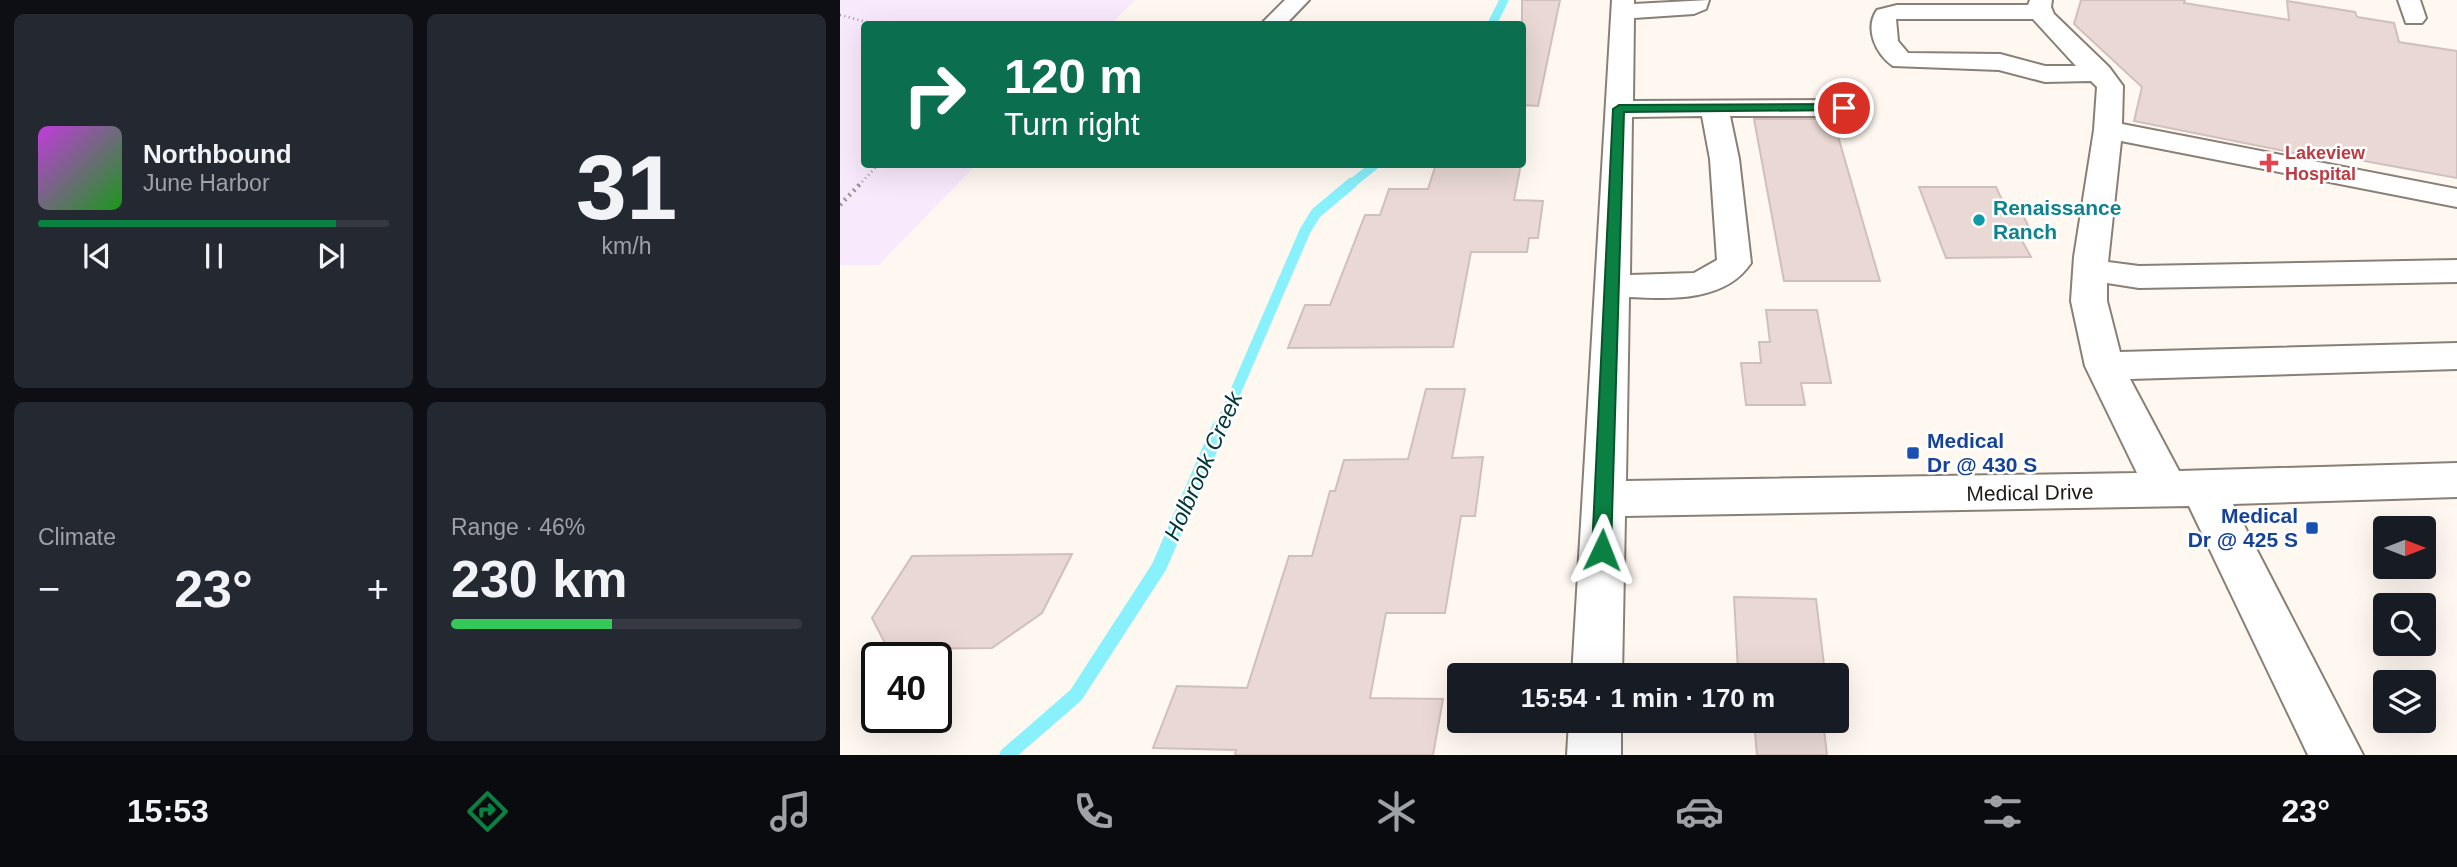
<!DOCTYPE html>
<html lang="en">
<head>
<meta charset="utf-8">
<style>
  :root { --surface:#171b24; --page:#242831; --text:#f1f3f6; --muted:#9ea1a6; --line:#363941; --accent:#0b8043 }
  body { margin:0; font-family:Helvetica,sans-serif; background:var(--page); color:var(--text); height:100vh; display:flex; flex-direction:column; font-size:26px; white-space:nowrap }
  * { box-sizing:border-box; margin:0 }
  p { font-size:23px; color:var(--muted) }
  .icon { flex:none; width:38px; height:38px; fill:none; stroke:currentColor; stroke-width:2; stroke-linecap:round; stroke-linejoin:round }
  .map { position:relative; flex:1; overflow:hidden }
  .details { display:flex; flex-direction:column; gap:14px; padding:14px; background:#0d0f14; width:840px }
  .details>* { flex:none }
  .banner { position:absolute; left:21px; top:21px; width:665px; height:147px; border-radius:7px; box-shadow:0 7px 28px #0002; background:#0b6e4f; color:#fff; overflow:hidden }
  .needle { width:46px; rotate:90deg }
  .tools { position:absolute; left:1533px; top:516px; display:grid; gap:14px }
  .tools a { display:grid; place-items:center; width:63px; height:63px; border-radius:7px; background:var(--surface); box-shadow:0 7px 28px #0002; font-size:35px }
  .speed { position:absolute; left:21px; top:642px; display:flex; gap:14px; font-size:35px; font-weight:700; text-align:center }
  .speed>* { display:grid; place-content:center; width:91px; height:91px; border-radius:50%; background:var(--surface); box-shadow:0 7px 28px #0002; line-height:1 }
  .speed .limit { border:4px solid #111; border-radius:10px; background:#fff; color:#111 }
  .pin { position:absolute; display:grid; place-items:center; width:60px; height:60px; color:#fff; margin:-30px; border:4px solid #fff; border-radius:50%; box-shadow:0 2px 7px #0007 }
  .me { position:absolute; width:77px; margin:-38px; rotate:2deg; stroke-linejoin:round; filter:drop-shadow(0 0 5px #0008) }
  .turn { display:flex; align-items:center; gap:24px; height:147px; padding:0 28px; font-size:32px }
  .turn .icon { width:91px; height:91px; stroke-width:2.5 }
  .turn b { display:block; font-size:49px; line-height:60px }
  .big { font-size:52px; font-weight:700; line-height:1.1 }
  .details .widget { flex:1; display:flex; flex-direction:column; justify-content:center; gap:10px; min-width:0; padding:0 24px; border-radius:10px; background:var(--page) }
  .details .dial { align-items:center; gap:0 }
  .dial b { font-size:91px; line-height:1 }
  .song { display:flex; align-items:center; gap:21px }
  .cover { width:84px; height:84px; border-radius:10px; background:linear-gradient(135deg,hsl(290 70% 55%),hsl(120 70% 35%)) }
  .played { height:7px; border-radius:4px; background:linear-gradient(90deg,var(--accent) 85%,var(--line) 85%) }
  .keys { display:flex; justify-content:space-around; direction:ltr }
  .heat { display:flex; justify-content:space-between; align-items:center; font-size:38px; direction:ltr }
  .charge { height:10px; border-radius:5px; background:linear-gradient(90deg,#34c759 46%,var(--line) 0) }
  .details .tiles { flex:1; display:grid; gap:14px; grid-template-columns:repeat(2,1fr) }
  .trip { position:absolute; left:607px; top:663px; width:402px; height:70px; border-radius:7px; background:var(--surface); box-shadow:0 7px 28px #0002; font-weight:700; line-height:70px; text-align:center }
  .tabs { display:flex; height:112px; justify-content:space-around; align-items:center; background:#090b0e; color:var(--muted) }
  .tabs .icon { width:49px; height:49px }
  .tabs .selected { color:var(--accent) }
  .tabs b { font-size:32px; color:var(--text) }
  main { display:flex; flex:1; min-height:0 }
  .map>svg:first-child { display:block }
  .education { fill:#f9e9fc }
  .lines { fill:none; stroke-linecap:round; stroke-linejoin:round }
  .stream-far2 { stroke:#89f1fc; stroke-width:9 }
  .stream-far1 { stroke:#89f1fc; stroke-width:11 }
  .stream { stroke:#89f1fc; stroke-width:15 }
  .building { fill:#e9d8d3; stroke:#d0c0bb; stroke-width:2 }
  .minor-casing { stroke:#8a7f75; stroke-width:4 }
  .path-far1 { stroke:#99938e; stroke-width:2.5; stroke-dasharray:1 3.5; stroke-linecap:butt }
  .path { stroke:#99938e; stroke-width:4.5; stroke-dasharray:2 4.5; stroke-linecap:butt }
  .minor { fill:#fff; fill-rule:evenodd }
  .route { fill:#0b8043; stroke:#07532c; stroke-width:2 }
  .health-dot { fill:#e0444e; stroke:#fff; stroke-width:2.5 }
  .culture-dot { fill:#0f9aa8; stroke:#fff; stroke-width:2.5 }
  .transit-dot { fill:#1a4fb4; stroke:#fff; stroke-width:2.5 }
  .labels { text-anchor:middle; stroke-width:5; stroke-linejoin:round; paint-order:stroke }
  .far-health-label { font-size:18px; font-weight:bold; fill:#be3a42; stroke:#fff; text-anchor:start }
  .culture-label { font-size:21px; font-weight:bold; fill:#0d838f; stroke:#fff; text-anchor:start }
  .transit-label { font-size:21px; font-weight:bold; fill:#164399; stroke:#fff; text-anchor:start }
  .street-label { font-size:21px; fill:#1e1a16; stroke:#fff }
  .water-label { font-size:23px; font-style:italic; fill:#02373c; stroke:#fff }
</style>
</head>
<body>
<main>
<section class="details">
<div class="tiles">
<div class="widget">
<div class="song"><i class="cover"></i><div><b>Northbound</b><p>June Harbor</p></div></div>
<div class="played"></div>
<div class="keys"><svg class="icon" aria-label="previous" viewBox="0 0 24 24"><path d="M18 5L8 12l10 7zM5 5v14"/></svg><svg class="icon" aria-label="pause" viewBox="0 0 24 24"><path d="M8 5v14M16 5v14"/></svg><svg class="icon" aria-label="next" viewBox="0 0 24 24"><path d="M6 5l10 7-10 7zM19 5v14"/></svg></div>
</div>
<div class="widget dial"><b>31</b><p>km/h</p></div>
<div class="widget"><p>Climate</p>
<div class="heat"><a>−</a><b class="big">23°</b><a>+</a></div>
</div>
<div class="widget"><p>Range · 46%</p><b class="big">230 km</b><div class="charge"></div></div>
</div>
</section>
<div class="map">
<svg width="1617" height="755" viewBox="0 0 1617 755">
  <rect width="100%" height="100%" fill="#fff8f1"/>
  <path class="education" d="M 0,0 L 295,0 L 271,24 L 24,24 L 24,164 L 136,165 L 39,265 L 0,265 Z"/>
  <g class="lines">
    <g class="stream-far2">
      <path d="M 652,24 L 664,0"/>
      <path d="M 510,185 L 536,164"/>
    </g>
    <path class="stream-far1" d="M 379,430 L 465,231 L 476,213 L 512,183"/>
    <path class="stream" d="M 167,755 L 236,695 L 319,567 L 379,428"/>
  </g>
  <g class="building">
    <path d="M 682,0 L 720,0 L 698,106 L 682,105 Z"/>
    <path d="M 1241,0 L 1345,0 L 1344,3 L 1449,20 L 1447,1 L 1515,12 L 1517,17 L 1554,23 L 1559,42 L 1617,51 L 1617,178 L 1459,149 L 1459,154 L 1294,121 L 1302,87 L 1234,24 Z"/>
    <path d="M 914,119 L 993,119 L 1040,281 L 944,281 Z"/>
    <path d="M 596,164 L 681,164 L 674,200 L 703,201 L 698,238 L 689,238 L 687,252 L 631,252 L 613,347 L 448,348 L 465,305 L 490,305 L 525,215 L 540,215 L 549,189 L 588,189 Z"/>
    <path d="M 1079,187 L 1156,187 L 1164,204 L 1177,204 L 1194,237 L 1180,237 L 1191,257 L 1106,258 Z"/>
    <path d="M 926,310 L 977,310 L 991,383 L 961,383 L 965,405 L 906,405 L 901,363 L 921,363 L 919,342 L 930,342 Z"/>
    <path d="M 586,389 L 625,389 L 612,458 L 643,457 L 635,516 L 621,516 L 605,613 L 546,613 L 530,698 L 603,699 L 593,755 L 395,755 L 396,750 L 313,748 L 337,686 L 407,688 L 449,556 L 472,556 L 490,491 L 495,491 L 504,460 L 568,459 Z"/>
    <path d="M 232,554 L 202,613 L 152,648 L 48,649 L 32,618 L 72,556 Z"/>
    <path d="M 894,597 L 976,599 L 985,673 L 910,676 L 910,671 L 898,671 Z"/>
    <path d="M 914,721 L 983,721 L 987,755 L 917,755 Z"/>
  </g>
  <g class="lines">
    <defs>
      <g id="minor">
        <path d="M 445,0 L 469,0 L 446,24 L 421,24 Z"/>
        <path d="M 772,0 L 794,0 L 794,4 L 869,0 L 866,9 L 854,14 L 794,18 L 793,101 L 1004,100 L 1014,102 L 1018,108 L 1014,114 L 1004,116 L 890,116 L 899,159 L 911,263 C 885,302 831,299 789,297 L 786,481 L 1297,473 L 1245,366 L 1231,301 L 1234,257 L 1254,130 L 1257,87 L 1251,81 L 1205,82 L 1159,70 L 1053,66 C 1036,54 1024,29 1037,10 L 1057,5 L 1188,5 L 1190,0 L 1212,0 L 1211,7 L 1214,14 L 1269,67 L 1283,86 L 1282,124 L 1617,189 L 1617,207 L 1281,141 L 1268,262 L 1299,266 L 1617,260 L 1617,282 L 1299,288 L 1267,283 L 1267,301 L 1280,352 L 1617,343 L 1617,369 L 1290,379 L 1339,471 L 1617,463 L 1617,497 L 1393,504 L 1523,755 L 1468,755 L 1349,506 L 785,516 L 782,676 L 732,676 ZM 1056,19 L 1193,19 L 1236,66 L 1205,66 L 1160,54 L 1068,53 L 1058,41 ZM 862,116 L 870,159 L 877,260 L 854,273 L 790,275 L 792,117 Z"/>
        <path d="M 1558,0 L 1580,0 L 1586,18 L 1582,23 L 1566,23 Z"/>
        <path d="M 729,721 L 781,721 L 781,755 L 727,755 Z"/>
      </g>
    </defs>
    <use href="#minor" class="minor-casing"/>
    <g class="path-far1">
      <path d="M 0,15 L 34,24"/>
      <path d="M 19,185 L 39,164"/>
    </g>
    <path class="path" d="M 0,205 L 21,183"/>
    <use href="#minor" class="minor"/>
  </g>
  <path class="route" d="M 1004,104 L 1010,108 L 1008,110 L 784,112 L 771,550 L 768,556 L 762,558 L 755,556 L 752,550 L 773,109 L 779,105 Z"/>
  <path class="health-dot" d="M1425.5 152.5h7v7h7v7h-7v7h-7v-7h-7v-7h7z"/>
  <circle class="culture-dot" cx="1139" cy="220" r="7"/>
  <g class="transit-dot">
    <rect x="1066" y="446" width="14" height="14" rx="3.5"/>
    <rect x="1465" y="521" width="14" height="14" rx="3.5"/>
  </g>
  <g class="labels">
    <g class="far-health-label">
      <text x="1445" y="159">Lakeview<tspan x="1445" dy="21">Hospital</tspan></text>
    </g>
    <g class="culture-label">
      <text x="1153" y="215">Renaissance<tspan x="1153" dy="24">Ranch</tspan></text>
    </g>
    <g class="transit-label">
      <text x="1087" y="448">Medical<tspan x="1087" dy="24">Dr @ 430 S</tspan></text>
      <text x="1458" y="523" text-anchor="end">Medical<tspan x="1458" dy="24">Dr @ 425 S</tspan></text>
    </g>
    <g class="street-label">
      <text transform="translate(1190 493) rotate(-1)" y="7">Medical Drive</text>
    </g>
    <g class="water-label">
      <text transform="translate(363 466) rotate(-66)" y="8">Holbrook Creek</text>
    </g>
  </g>
</svg>
<div class="tools">
<a><svg class="needle" viewBox="-14 -14 28 28"><path d="M0-13l5 13h-10z" fill="#e53935"/><path d="M0 13l5-13h-10z" fill="#9ea1a6"/></svg></a>
<a><svg class="icon" aria-label="search" viewBox="0 0 24 24"><circle cx="10" cy="10" r="6"/><path d="M15 15l6 6"/></svg></a>
<a><svg class="icon" aria-label="layers" viewBox="0 0 24 24"><path d="M12 4l9 5-9 5-9-5zM3 14l9 5 9-5"/></svg></a>
</div>
<div class="speed"><div class="limit">40</div></div>
<div class="pin" style="left:1004px;top:108px;background:#d93025"><svg class="icon" aria-label="arrive" viewBox="0 0 24 24"><path d="M6 21V4h12l-3 4 3 4H6"/></svg></div>
<svg class="me" style="left:762px;top:550px" viewBox="-20 -20 40 40"><path d="M0-17L14 15 0 8-14 15z" fill="#0b8043" stroke="#fff" stroke-width="4"/></svg>
<div class="trip">15:54 · 1 min · 170 m</div>
<div class="banner">
<div class="turn"><svg class="icon" aria-label="right" viewBox="0 0 24 24"><path d="M7 20v-9h11M14 6l5 5-5 5"/></svg><div><b>120 m</b>Turn right</div></div>
</div>
</div>
</main>
<nav class="tabs">
<b>15:53</b>
<svg class="icon selected" aria-label="directions" viewBox="0 0 24 24"><path d="M12 3l9 9-9 9-9-9zM9 14v-3h6M13 9l2 2-2 2"/></svg>
<svg class="icon" aria-label="music" viewBox="0 0 24 24"><path d="M9 18V5l10-2v13"/><circle cx="6" cy="18" r="3"/><circle cx="16" cy="16" r="3"/></svg>
<svg class="icon" aria-label="phone" viewBox="0 0 24 24"><path d="M5 4h4l2 5-3 2q2 4 5 5l2-3 5 2v4C11 20 4 13 5 4z"/></svg>
<svg class="icon" aria-label="climate" viewBox="0 0 24 24"><path d="M12 3v18M4 7l16 10M4 17L20 7"/></svg>
<svg class="icon" aria-label="car" viewBox="0 0 24 24"><path d="M5 17H2v-5l4-1 3-4h7l3 4 3 1v5h-3M9 17h6M6 11h13"/><circle cx="7" cy="17" r="2"/><circle cx="17" cy="17" r="2"/></svg>
<svg class="icon" aria-label="filters" viewBox="0 0 24 24"><path d="M4 7h16M4 17h16"/><circle cx="9" cy="7" r="2"/><circle cx="15" cy="17" r="2"/></svg>
<b>23°</b>
</nav>
</body>
</html>
